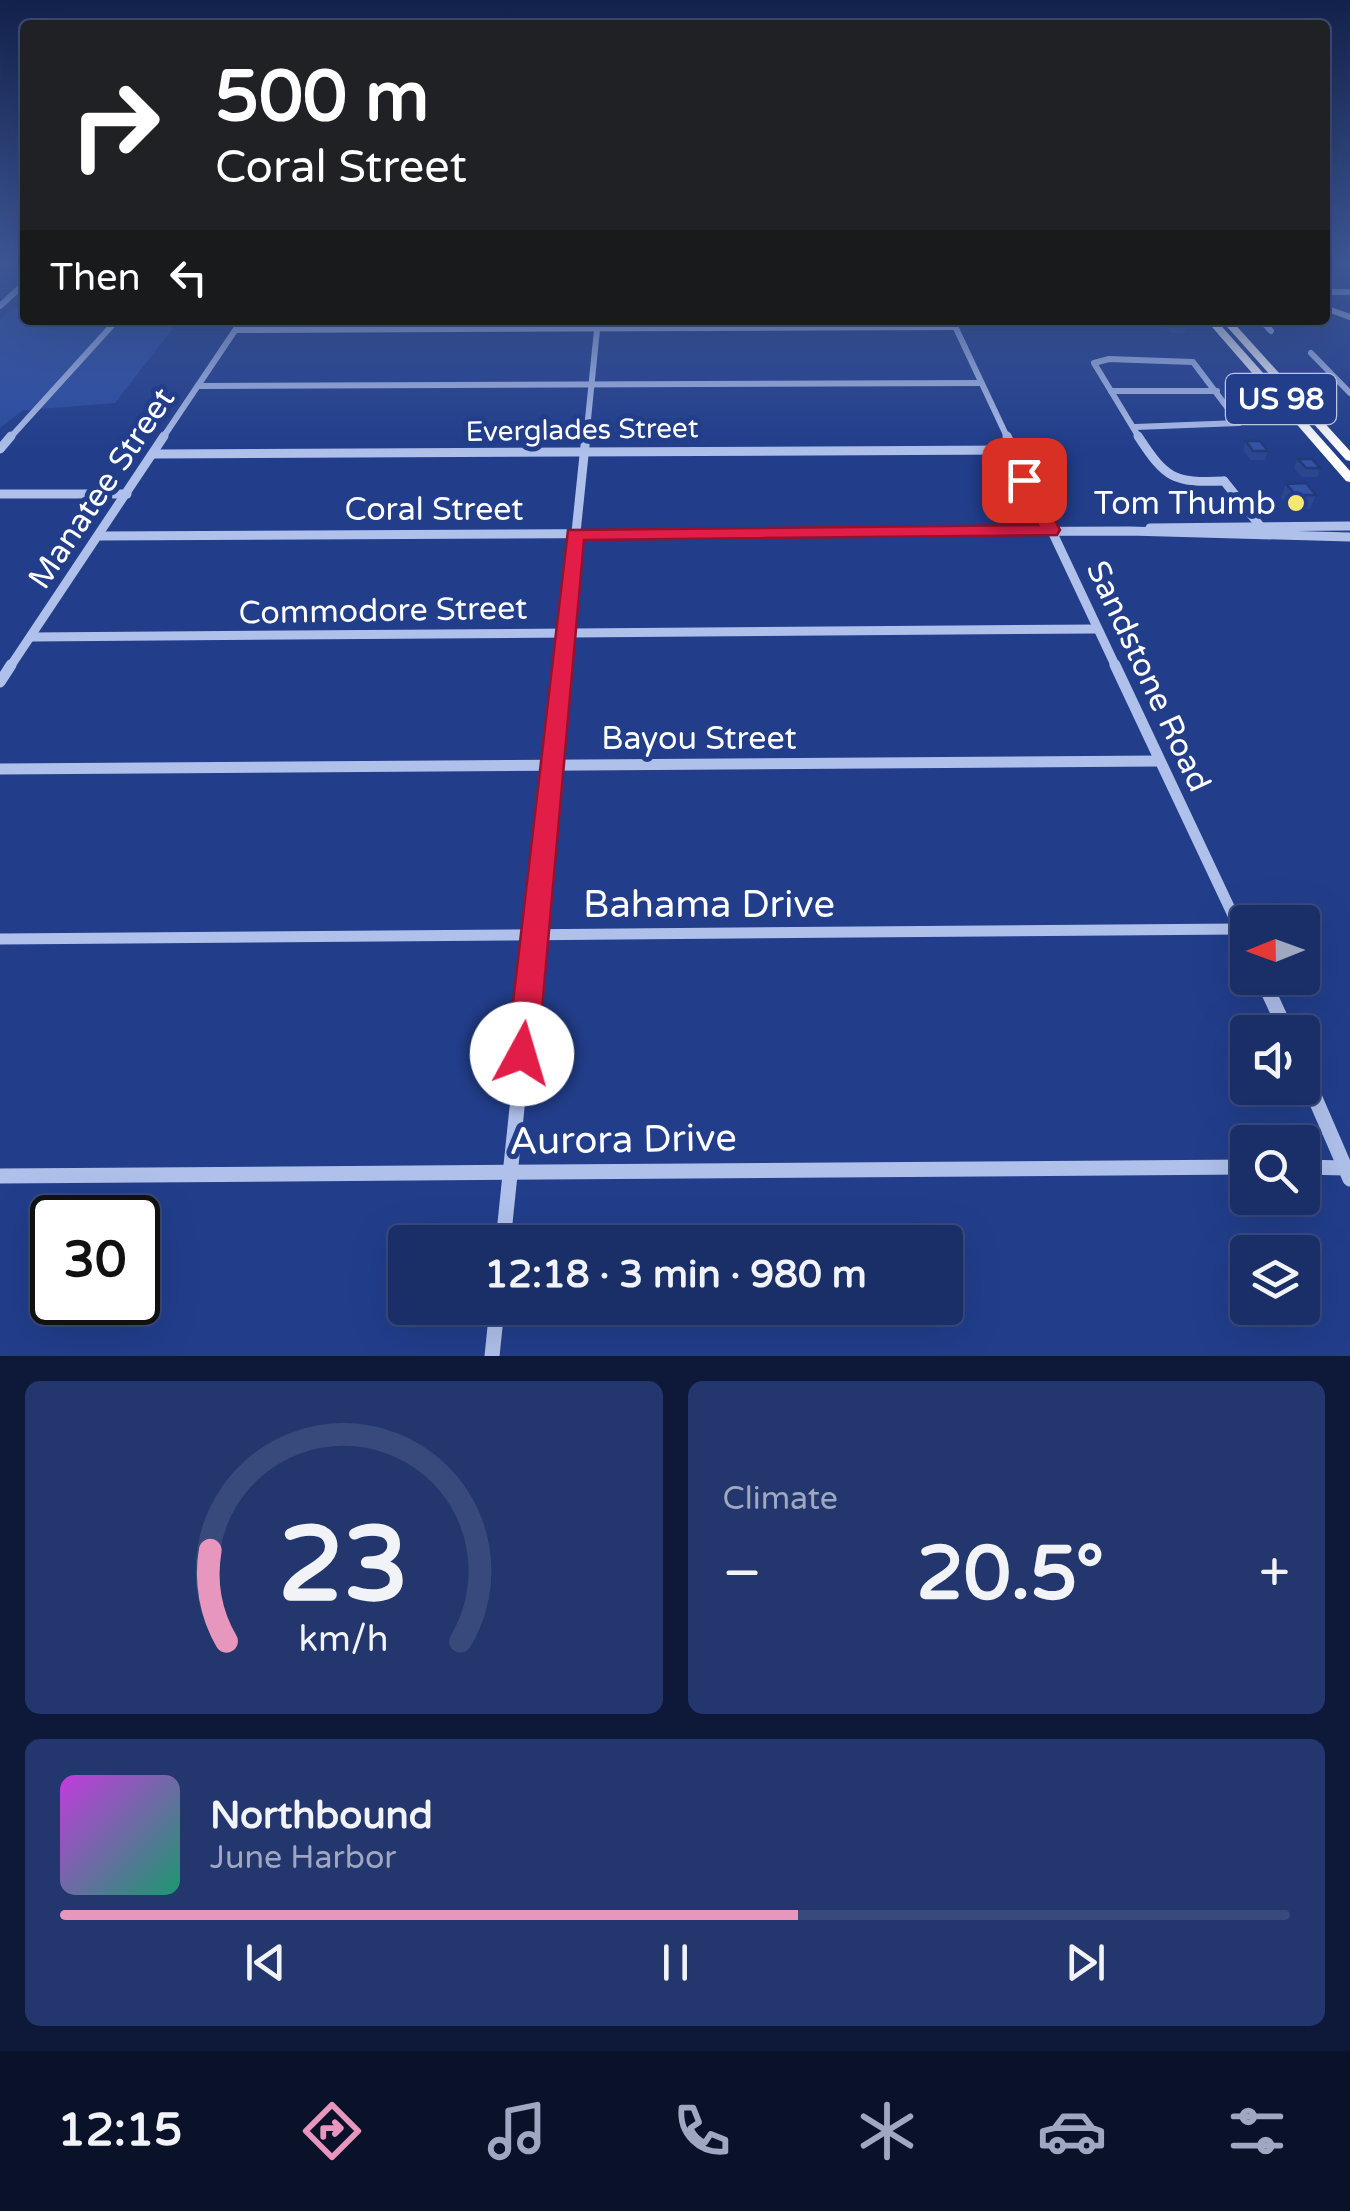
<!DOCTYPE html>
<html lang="en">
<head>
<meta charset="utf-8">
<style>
  :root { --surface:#1a2e68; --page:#23366e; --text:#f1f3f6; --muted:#9fa8c0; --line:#384a7c; --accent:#e797bd }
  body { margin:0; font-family:"Varela Round",sans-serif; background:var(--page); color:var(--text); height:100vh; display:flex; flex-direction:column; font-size:38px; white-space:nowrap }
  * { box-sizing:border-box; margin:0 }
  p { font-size:32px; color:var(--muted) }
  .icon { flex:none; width:55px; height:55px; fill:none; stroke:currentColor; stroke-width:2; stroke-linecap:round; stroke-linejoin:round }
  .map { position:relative; height:1356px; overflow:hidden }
  .side { display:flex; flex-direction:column; gap:25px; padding:25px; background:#0e1939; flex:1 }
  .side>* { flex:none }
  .guide { position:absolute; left:20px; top:20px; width:1310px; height:305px; border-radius:10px; box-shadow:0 10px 40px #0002,0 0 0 2px var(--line); background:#202124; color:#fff; overflow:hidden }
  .needle { width:65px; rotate:269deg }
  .tools { position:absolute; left:1230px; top:905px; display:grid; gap:20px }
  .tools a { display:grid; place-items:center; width:90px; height:90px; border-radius:10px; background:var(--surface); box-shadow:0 10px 40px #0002,0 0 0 2px var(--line); font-size:50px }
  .speed { position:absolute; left:30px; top:1195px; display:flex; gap:20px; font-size:50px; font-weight:700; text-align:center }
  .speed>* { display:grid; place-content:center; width:130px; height:130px; border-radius:50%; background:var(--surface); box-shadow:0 10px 40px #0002,0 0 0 2px var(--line); line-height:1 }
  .speed .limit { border:5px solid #111; border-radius:15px; background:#fff; color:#111 }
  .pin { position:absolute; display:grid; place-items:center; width:85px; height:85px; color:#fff; margin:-42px; border-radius:20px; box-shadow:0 5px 15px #0006 }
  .me { position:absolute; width:110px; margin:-55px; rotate:6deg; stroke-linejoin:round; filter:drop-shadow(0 0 8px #0008) }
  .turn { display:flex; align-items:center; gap:35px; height:210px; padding:0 30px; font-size:45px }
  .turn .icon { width:130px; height:130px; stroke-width:2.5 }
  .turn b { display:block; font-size:70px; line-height:85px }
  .then { display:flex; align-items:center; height:95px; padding:0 30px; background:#0003; gap:20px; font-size:38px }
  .big { font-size:75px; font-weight:700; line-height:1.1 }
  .side .tile { flex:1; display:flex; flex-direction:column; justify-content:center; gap:15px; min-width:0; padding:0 35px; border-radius:15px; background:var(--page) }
  .side .dial { align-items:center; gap:0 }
  .dial svg { height:260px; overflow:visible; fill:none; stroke:var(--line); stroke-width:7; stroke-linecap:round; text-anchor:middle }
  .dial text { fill:var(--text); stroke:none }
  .song { display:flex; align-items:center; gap:30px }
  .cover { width:120px; height:120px; border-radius:15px; background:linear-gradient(135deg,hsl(290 70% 55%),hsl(160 70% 35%)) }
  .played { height:10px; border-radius:5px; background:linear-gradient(90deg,var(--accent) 60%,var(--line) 60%) }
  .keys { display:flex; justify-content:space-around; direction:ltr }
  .heat { display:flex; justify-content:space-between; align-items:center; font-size:55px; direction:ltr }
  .side .tiles { flex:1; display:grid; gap:25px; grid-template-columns:1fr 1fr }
  .tile:last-child { grid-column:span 2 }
  .trip { position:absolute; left:388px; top:1225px; width:575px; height:100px; border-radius:10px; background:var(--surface); box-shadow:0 10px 40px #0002,0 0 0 2px var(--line); font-weight:700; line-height:100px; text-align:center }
  .tabs { display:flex; height:160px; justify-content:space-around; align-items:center; background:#0a122a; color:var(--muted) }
  .tabs .icon { width:70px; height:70px }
  .tabs .active { color:var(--accent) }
  .tabs b { font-size:45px; color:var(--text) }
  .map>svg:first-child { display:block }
  .green { fill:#2c4da3 }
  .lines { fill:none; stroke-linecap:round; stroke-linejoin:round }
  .minor-far3 { stroke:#afc0eb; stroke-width:6 }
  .minor-far2 { stroke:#afc0eb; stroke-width:9 }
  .minor-far1 { stroke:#afc0eb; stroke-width:11 }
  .minor { stroke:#afc0eb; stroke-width:15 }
  .highway { fill:#fff; fill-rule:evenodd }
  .wall { fill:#2b4790 }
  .building { fill:#3253a8; stroke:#233a76; stroke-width:2.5 }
  .route { fill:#e11d48; stroke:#92132f; stroke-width:2.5 }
  .poi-dot { fill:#f6e772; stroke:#223e8b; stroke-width:4 }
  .labels { text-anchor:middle; stroke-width:10; stroke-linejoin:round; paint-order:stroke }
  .far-street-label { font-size:28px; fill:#fff; stroke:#223e8b }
  .shield { fill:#223e8b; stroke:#bdc5dc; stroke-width:2.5 }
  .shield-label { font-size:30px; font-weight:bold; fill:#fff }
  .street-label { font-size:32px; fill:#fff; stroke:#223e8b }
  .poi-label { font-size:32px; fill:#fff; stroke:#223e8b; text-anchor:end }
  .near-street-label { font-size:38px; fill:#fff; stroke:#223e8b }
</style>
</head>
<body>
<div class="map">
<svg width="1350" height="1356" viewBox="0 0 1350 1356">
  <rect width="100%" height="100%" fill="#223e8b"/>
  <g class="green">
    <path d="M 12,308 L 25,308 L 25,320 L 113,320 L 32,410 L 23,410 L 0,428 L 0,320 Z"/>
    <path d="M 120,320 L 179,320 L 115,403 L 40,409 Z"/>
  </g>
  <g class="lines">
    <g class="minor-far3">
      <path d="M 1325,292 L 1350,292"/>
      <path d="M 0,306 L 25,283"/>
      <path d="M 1325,308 L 1350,317"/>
      <path d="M 1261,320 L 1271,331"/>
      <path d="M 954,324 L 1008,439"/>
      <path d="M 236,330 L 955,327"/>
      <path d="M 1311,353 L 1350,393"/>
      <path d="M 200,386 L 981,383"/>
      <path d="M 1111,391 L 1217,391"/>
      <path d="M 1135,427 L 1239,423 L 1193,362 L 1109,359 L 1094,363 L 1140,439"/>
      <path d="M 9,439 L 117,320"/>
      <path d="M 162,439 L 242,320"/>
      <path d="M 586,439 L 598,320"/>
    </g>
    <g class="minor-far2">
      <path d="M 1007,436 L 1116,667"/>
      <path d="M 1138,436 C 1166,479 1173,483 1224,481"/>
      <path d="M 0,449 L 11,436"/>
      <path d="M 154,454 L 1011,450"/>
      <path d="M 1224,481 L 1261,527"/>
      <path d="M 0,494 L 127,494"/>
      <path d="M 1150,528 L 1350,526"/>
      <path d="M 98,536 L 1129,531 L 1350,537"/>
      <path d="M 31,637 L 1096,629"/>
      <path d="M 10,667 L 164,436"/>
      <path d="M 562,667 L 586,436"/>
    </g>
    <g class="minor-far1">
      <path d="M 1115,665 L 1248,947"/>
      <path d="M 0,682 L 11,665"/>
      <path d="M 0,769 L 1159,761"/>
      <path d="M 0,939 L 1239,929"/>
      <path d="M 531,966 L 562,665"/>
    </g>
    <g class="minor">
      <path d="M 1262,978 L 1287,1032"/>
      <path d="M 1302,1068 L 1350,1179"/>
      <path d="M 1302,1167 L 1345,1168"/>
      <path d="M 0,1176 L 1248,1167"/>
      <path d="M 503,1242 L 532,964"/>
      <path d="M 492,1356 L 497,1308"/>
    </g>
    <g class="highway">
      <path d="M 1206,320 L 1216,320 L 1350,471 L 1350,482 L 1346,481 Z"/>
      <path d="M 1221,320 L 1231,320 L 1350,451 L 1350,461 L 1346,460 Z"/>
    </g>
  </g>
  <g class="wall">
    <path d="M 1161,320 L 1189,320 L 1185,333 L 1171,333 Z"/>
    <path d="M 1246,441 L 1268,451 L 1265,460 L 1250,460 L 1243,450 Z"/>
    <path d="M 1298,459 L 1320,468 L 1317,477 L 1302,477 L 1294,468 Z"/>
    <path d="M 1286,484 L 1316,495 L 1310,509 L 1291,509 L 1281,497 Z"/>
  </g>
  <g class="building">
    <path d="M 1246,441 L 1260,441 L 1268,451 L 1253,451 Z"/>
    <path d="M 1298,459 L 1312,459 L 1320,468 L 1306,468 Z"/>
    <path d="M 1306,483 L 1316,495 L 1296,495 L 1286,484 Z"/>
  </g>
  <linearGradient id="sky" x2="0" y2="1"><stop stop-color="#13224c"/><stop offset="0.58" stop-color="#3e5898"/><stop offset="1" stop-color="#3e5898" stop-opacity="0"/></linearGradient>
  <rect width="1350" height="453" fill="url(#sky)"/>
  <path class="route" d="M 1024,475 L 1034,480 L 1060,530 L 1057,535 L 584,540 L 538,1054 L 533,1063 L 522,1067 L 511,1063 L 507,1054 L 568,530 L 1038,525 L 1015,480 Z"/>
  <circle class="poi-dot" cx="1296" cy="503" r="10"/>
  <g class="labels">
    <g class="far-street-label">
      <text transform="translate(582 429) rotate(-1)" y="10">Everglades Street</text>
    </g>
    <rect class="shield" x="1226" y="374" width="110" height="50" rx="8"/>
    <g class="shield-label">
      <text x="1281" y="409">US 98</text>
    </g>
    <g class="street-label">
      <text transform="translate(101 488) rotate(-56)" y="11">Manatee Street</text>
      <text x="434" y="520">Coral Street</text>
      <text transform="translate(383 610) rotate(-1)" y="11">Commodore Street</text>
      <text transform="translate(1149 676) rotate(65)" y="11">Sandstone Road</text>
      <text x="699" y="749">Bayou Street</text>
    </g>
    <g class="poi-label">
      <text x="1276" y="514">Tom Thumb</text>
    </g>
    <g class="near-street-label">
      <text x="709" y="917">Bahama Drive</text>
      <text transform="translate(623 1139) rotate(-1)" y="13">Aurora Drive</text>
    </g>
  </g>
</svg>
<div class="tools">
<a><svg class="needle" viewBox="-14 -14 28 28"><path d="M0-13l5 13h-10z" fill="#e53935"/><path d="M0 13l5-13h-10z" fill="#9fa8c0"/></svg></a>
<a><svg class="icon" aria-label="sound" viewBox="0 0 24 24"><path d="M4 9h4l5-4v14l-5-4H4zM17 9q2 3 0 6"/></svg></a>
<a><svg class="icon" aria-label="search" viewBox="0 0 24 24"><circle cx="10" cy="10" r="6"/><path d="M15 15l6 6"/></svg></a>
<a><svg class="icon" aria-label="layers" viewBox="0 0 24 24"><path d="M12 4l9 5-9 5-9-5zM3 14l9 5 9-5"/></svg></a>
</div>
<div class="speed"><div class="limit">30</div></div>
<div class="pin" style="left:1024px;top:480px;background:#d93025"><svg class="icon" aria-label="arrive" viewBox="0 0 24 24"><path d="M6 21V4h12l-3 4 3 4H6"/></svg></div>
<svg class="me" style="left:522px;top:1054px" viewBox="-20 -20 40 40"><circle r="19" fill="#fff"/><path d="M0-13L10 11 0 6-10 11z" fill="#e11d48"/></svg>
<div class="trip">12:18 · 3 min · 980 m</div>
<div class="guide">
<div class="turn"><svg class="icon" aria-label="right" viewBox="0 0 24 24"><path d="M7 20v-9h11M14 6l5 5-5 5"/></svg><div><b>500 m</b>Coral Street</div></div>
<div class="then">Then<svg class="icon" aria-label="left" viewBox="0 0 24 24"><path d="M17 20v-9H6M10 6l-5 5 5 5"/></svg></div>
</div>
</div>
<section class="side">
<div class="tiles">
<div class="tile dial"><svg viewBox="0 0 100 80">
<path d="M14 69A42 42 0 1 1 86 69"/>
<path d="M14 69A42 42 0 0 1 9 41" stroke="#e797bd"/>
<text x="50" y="56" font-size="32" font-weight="700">23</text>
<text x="50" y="72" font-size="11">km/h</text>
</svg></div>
<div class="tile"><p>Climate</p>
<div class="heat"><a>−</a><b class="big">20.5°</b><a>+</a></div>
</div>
<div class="tile">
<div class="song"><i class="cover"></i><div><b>Northbound</b><p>June Harbor</p></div></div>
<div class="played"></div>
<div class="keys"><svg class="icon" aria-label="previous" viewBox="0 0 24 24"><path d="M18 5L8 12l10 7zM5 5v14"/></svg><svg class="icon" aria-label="pause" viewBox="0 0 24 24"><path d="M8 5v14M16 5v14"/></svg><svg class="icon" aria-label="next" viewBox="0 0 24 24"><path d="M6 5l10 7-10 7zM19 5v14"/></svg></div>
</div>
</div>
</section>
<nav class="tabs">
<b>12:15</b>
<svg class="icon active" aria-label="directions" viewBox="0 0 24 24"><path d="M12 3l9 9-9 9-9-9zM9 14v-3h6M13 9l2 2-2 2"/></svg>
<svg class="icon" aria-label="music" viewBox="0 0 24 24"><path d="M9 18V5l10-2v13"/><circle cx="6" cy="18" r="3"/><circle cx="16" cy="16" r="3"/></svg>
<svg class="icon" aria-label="phone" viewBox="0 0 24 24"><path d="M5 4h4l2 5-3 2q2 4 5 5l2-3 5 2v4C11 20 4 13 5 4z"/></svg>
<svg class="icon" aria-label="climate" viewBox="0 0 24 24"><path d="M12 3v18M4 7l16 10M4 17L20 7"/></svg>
<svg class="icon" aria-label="car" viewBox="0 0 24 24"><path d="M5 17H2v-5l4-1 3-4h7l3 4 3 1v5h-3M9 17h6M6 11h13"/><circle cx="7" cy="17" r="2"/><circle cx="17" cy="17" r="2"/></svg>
<svg class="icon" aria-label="filters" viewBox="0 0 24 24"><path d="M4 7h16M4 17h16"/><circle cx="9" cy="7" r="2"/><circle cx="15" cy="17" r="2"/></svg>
</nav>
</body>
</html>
